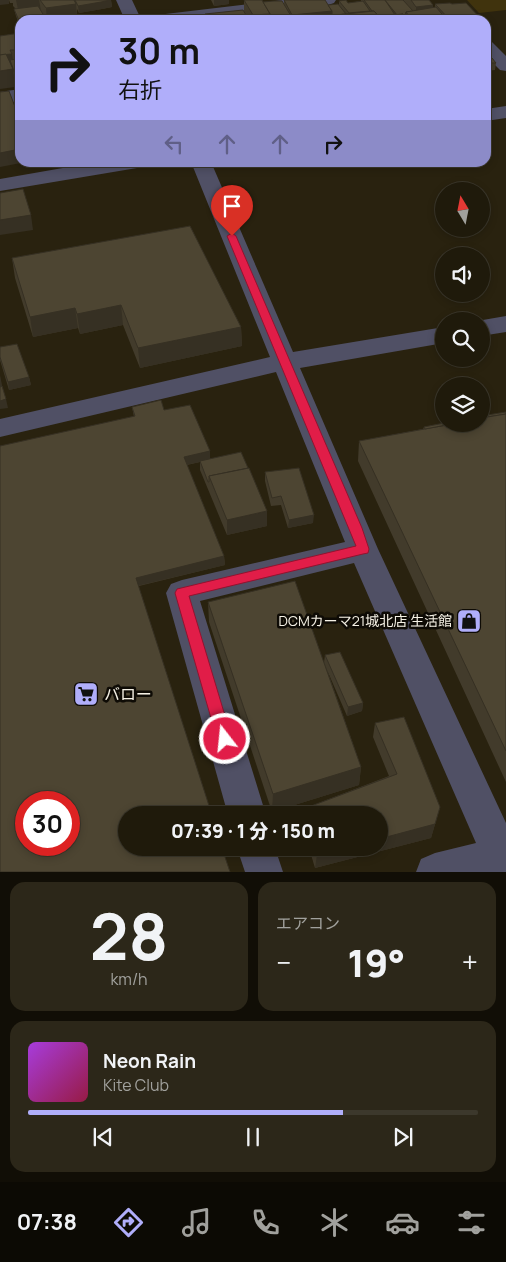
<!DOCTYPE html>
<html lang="ja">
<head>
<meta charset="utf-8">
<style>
  :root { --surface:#1f1a0b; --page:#2c2719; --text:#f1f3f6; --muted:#a1a19d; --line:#3c382c; --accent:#b0aefa }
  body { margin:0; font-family:Manrope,"Noto Sans JP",sans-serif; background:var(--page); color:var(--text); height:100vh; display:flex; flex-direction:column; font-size:19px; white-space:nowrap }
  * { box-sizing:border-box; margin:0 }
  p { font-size:16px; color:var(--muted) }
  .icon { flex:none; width:28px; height:28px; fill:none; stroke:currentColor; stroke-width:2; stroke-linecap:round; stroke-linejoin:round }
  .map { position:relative; height:872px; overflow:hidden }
  .drawer { display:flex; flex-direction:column; gap:10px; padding:10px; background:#110e06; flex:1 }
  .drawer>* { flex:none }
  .guide { position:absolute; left:15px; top:15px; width:476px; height:152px; border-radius:15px; box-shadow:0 2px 8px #0003,0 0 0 1px var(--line); background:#b0aefa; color:#111; overflow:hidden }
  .needle { width:32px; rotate:350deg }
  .buttons { position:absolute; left:435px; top:182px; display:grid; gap:10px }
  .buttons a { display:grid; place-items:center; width:55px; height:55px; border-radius:50%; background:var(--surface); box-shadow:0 2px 8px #0003,0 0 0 1px var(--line); font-size:25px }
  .speed { position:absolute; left:15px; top:791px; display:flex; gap:10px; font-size:25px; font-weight:700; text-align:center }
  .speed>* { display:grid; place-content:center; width:65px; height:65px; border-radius:50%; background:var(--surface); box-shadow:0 2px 8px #0003,0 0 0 1px var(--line); line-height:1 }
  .speed .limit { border:8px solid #d22; background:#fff; color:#111 }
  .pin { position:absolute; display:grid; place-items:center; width:42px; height:42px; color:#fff; margin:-51px -21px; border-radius:50% 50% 50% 0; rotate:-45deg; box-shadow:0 0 5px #0007 }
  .pin .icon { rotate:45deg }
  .me { position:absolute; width:55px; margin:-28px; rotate:344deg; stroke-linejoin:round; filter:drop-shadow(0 0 4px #0008) }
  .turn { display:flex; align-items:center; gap:18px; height:105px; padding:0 20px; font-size:22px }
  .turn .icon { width:65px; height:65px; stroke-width:2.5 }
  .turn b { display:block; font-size:35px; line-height:42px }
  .lanes { display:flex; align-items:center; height:48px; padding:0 20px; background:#0003; justify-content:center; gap:25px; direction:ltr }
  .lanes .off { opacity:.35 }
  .big { font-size:38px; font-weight:800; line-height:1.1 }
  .drawer .card { flex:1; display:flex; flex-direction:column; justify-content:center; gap:8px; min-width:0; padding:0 18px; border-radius:15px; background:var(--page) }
  .drawer .dial { align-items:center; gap:0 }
  .dial b { font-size:65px; line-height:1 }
  .song { display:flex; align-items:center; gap:15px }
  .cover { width:60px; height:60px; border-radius:8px; background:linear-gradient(135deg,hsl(280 70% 55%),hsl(340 70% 35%)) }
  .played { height:5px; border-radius:2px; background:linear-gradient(90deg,var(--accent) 70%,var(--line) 70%) }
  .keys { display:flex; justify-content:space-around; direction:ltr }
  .heat { display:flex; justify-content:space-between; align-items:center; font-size:28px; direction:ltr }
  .drawer .tiles { flex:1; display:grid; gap:10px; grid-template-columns:1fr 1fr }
  .card:last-child { grid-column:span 2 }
  .trip { position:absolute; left:118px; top:806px; width:270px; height:50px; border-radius:25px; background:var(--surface); box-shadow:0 2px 8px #0003,0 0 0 1px var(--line); font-weight:800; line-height:50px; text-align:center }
  .menu { display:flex; height:80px; justify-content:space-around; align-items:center; background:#0c0a04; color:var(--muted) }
  .menu .icon { width:35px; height:35px }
  .menu .selected { color:var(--accent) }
  .menu b { font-size:22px; color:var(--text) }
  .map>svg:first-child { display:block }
  .green { fill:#40330d }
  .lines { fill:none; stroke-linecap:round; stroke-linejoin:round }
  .minor { fill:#505065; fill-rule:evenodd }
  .wall { fill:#423b2b }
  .shaded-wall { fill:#363023 }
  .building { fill:#4d4532; stroke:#363023; fill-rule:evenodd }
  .route { fill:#e11d48; stroke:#92132f }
  .labels { text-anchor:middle; stroke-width:5; stroke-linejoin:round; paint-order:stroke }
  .poi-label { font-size:14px; fill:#f5f1e5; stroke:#0e0b05; text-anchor:end }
  .near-poi-label { font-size:16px; fill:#f5f1e5; stroke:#0e0b05; text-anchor:start }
</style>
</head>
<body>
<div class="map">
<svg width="506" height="872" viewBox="0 0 506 872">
  <rect width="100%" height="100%" fill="#29220f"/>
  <path class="green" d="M 467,0 L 506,0 L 506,10 L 479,13 Z"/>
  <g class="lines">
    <g class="minor">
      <path d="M 116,0 L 132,0 L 140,17 L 283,0 L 336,0 L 334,3 L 328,5 L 192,20 L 125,20 Z"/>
      <path d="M 486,41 L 492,42 L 506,56 L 506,71 L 500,70 L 486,56 Z"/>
      <path d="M 20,89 L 20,101 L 0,104 L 0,92 Z"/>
      <path d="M 506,106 L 506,118 L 486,121 L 486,109 Z"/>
      <path d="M 97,162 L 147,162 L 144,166 L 137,168 L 0,191 L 0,179 Z"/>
      <path d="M 191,162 L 211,162 L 293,352 L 444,327 L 444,343 L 300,368 L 378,549 L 506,823 L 506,872 L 416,872 L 421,859 L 435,853 L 476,843 L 354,563 L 200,601 L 266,815 L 228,815 L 166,593 L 171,584 L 182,580 L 345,542 L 276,372 L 0,437 L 0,419 L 270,357 Z"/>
      <path d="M 506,316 L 506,332 L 481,336 L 481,321 L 477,321 Z"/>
      <path d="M 237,848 L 275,848 L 283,872 L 245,872 Z"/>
    </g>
  </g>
  <g class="wall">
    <path d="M 9,0 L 111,0 L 112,7 L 102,9 L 79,13 L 77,9 L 77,16 L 53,20 L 47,20 L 45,17 L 46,20 L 20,20 L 20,27 L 16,16 L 14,9 L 16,9 L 13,6 L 13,3 L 10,3 Z"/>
    <path d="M 211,0 L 229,0 L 229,4 L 214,6 Z"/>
    <path d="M 244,0 L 284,4 L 284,0 L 328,5 L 339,5 L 339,1 L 348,3 L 361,1 L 361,0 L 403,0 L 404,1 L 404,0 L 429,0 L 433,5 L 433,8 L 435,8 L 435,4 L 452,4 L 482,20 L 170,20 L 205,16 L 205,14 L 244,12 Z"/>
    <path d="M 20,33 L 20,87 L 18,87 L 14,78 L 15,87 L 0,36 Z"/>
    <path d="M 486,59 L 496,63 L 495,70 L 486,71 Z"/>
    <path d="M 20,96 L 20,116 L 16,105 L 15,97 Z"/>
    <path d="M 12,258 L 241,327 L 242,346 L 140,368 L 123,325 L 80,334 L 78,328 L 33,337 L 15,278 Z"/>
    <path d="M 0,347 L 29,377 L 31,385 L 9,390 L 0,360 Z"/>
    <path d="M 132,407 L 164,410 L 210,459 L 267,511 L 267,526 L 227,535 L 200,470 L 200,462 L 187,465 L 224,556 L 225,565 L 139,586 L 0,872 L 134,417 Z"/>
    <path d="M 506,412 L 506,782 L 358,461 L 359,441 L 423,429 L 424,427 Z"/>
    <path d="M 265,472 L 313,523 L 288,528 L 281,505 L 271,506 L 265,481 Z"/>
    <path d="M 208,602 L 324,662 L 325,655 L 363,703 L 362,711 L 347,716 L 327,670 L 361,767 L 359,785 L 272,812 L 209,622 Z"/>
    <path d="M 375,723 L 440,807 L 431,838 L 315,868 L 309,848 L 379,848 L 379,815 L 302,815 L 303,809 L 389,776 L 373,737 Z"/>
  </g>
  <g class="shaded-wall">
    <path d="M 0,0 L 9,0 L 9,4 L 0,5 Z"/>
    <path d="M 16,0 L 39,0 L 41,11 L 19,14 Z"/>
    <path d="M 111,0 L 112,7 L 102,9 L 79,13 L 78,6 Z"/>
    <path d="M 214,0 L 229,0 L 229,4 L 214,6 Z"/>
    <path d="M 76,4 L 77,16 L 53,20 L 47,20 L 46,8 Z"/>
    <path d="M 433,5 L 432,18 L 416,15 L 416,7 Z"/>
    <path d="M 332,11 L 331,20 L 292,20 L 292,15 Z"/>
    <path d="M 270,14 L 270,20 L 253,20 L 253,15 Z"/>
    <path d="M 291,16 L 290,20 L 272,20 L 272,17 Z"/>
    <path d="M 12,54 L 14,67 L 10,60 L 11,67 L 0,55 Z"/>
    <path d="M 13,69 L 15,87 L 0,89 L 0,71 Z"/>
    <path d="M 20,73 L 20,87 L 18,87 L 15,74 Z"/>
    <path d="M 20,149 L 20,162 L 26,162 L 0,167 L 0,153 Z"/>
    <path d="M 31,215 L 33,230 L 0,235 L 0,220 Z"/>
    <path d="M 121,305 L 123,325 L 80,334 L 77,314 Z"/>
    <path d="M 75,308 L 78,328 L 33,337 L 30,317 Z"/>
    <path d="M 241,327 L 242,346 L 140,368 L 138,348 Z"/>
    <path d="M 0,375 L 4,395 L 0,395 Z"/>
    <path d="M 29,377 L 31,385 L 9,390 L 8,382 Z"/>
    <path d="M 6,399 L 8,408 L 0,409 L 0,401 Z"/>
    <path d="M 210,451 L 210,460 L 185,465 L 184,457 Z"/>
    <path d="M 267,511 L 267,526 L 227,535 L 227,520 Z"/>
    <path d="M 314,515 L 313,523 L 288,528 L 289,520 Z"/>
    <path d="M 224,556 L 225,565 L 137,586 L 136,578 Z"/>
    <path d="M 363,703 L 362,711 L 347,716 L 348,707 Z"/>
    <path d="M 361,767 L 359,785 L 272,812 L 273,794 Z"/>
    <path d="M 440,807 L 431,838 L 315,868 L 317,855 L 344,848 L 379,848 L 379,839 Z"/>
  </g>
  <g class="building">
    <path d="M 40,0 L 74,0 L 76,4 L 46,8 Z"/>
    <path d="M 75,0 L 110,0 L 101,2 L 78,6 Z"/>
    <path d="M 244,0 L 262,0 L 270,14 L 253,15 Z"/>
    <path d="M 284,0 L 325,0 L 332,11 L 292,15 Z"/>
    <path d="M 346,0 L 348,3 L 363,1 L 370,11 L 349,13 L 339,1 Z"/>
    <path d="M 364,0 L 385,0 L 395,15 L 379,17 L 374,11 L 372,11 Z"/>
    <path d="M 385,0 L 403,0 L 413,11 L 406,12 L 405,16 L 404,17 L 403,14 L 397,15 Z"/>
    <path d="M 411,0 L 429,0 L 433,5 L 416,7 Z"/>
    <path d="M 274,1 L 282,1 L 291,16 L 272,17 L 263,2 Z"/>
    <path d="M 450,3 L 452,4 L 466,3 L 482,20 L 450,20 L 435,4 Z"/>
    <path d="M 338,4 L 346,14 L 336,15 L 335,19 L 332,14 L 332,11 L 328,5 Z"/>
    <path d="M 38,6 L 46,19 L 38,20 L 20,20 L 20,23 L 14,9 Z"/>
    <path d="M 436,7 L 447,20 L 412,20 L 406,12 Z"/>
    <path d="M 243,10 L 249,20 L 208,20 L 205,14 Z"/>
    <path d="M 374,11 L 382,20 L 339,20 L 336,15 Z"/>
    <path d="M 403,14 L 407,20 L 385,20 L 383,16 Z"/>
    <path d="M 205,16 L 207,20 L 170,20 Z"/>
    <path d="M 332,18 L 333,20 L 312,20 Z"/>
    <path d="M 20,33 L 20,50 L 10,50 L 12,54 L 0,55 L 0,36 Z"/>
    <path d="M 6,54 L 13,69 L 0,71 L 0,55 Z"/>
    <path d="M 15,56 L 20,56 L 20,73 L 15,74 L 10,60 L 16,59 Z"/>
    <path d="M 492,58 L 496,63 L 486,63 L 486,59 Z"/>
    <path d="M 9,91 L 20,120 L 20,149 L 0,153 L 0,92 Z"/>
    <path d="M 20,96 L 20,105 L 18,105 L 19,109 L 15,97 Z"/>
    <path d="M 23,189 L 31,215 L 0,220 L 0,193 Z"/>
    <path d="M 190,226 L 241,327 L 138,348 L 121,305 L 77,314 L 75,308 L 30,317 L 12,258 Z"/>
    <path d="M 17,344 L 29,377 L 8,382 L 0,357 L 0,347 Z"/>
    <path d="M 2,386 L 6,399 L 0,401 L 0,387 Z"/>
    <path d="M 161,400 L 164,410 L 190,405 L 210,451 L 184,457 L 224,556 L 136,578 L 212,815 L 126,815 L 126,848 L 222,848 L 230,872 L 0,872 L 0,446 L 135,416 L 132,407 ZM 26,802 L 69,802 L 69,845 L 26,845 Z"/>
    <path d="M 506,412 L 506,414 L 481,418 L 481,416 Z"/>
    <path d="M 506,414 L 506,751 L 359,441 L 452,424 L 481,424 L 481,418 Z"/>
    <path d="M 444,423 L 444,424 L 452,424 L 425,429 L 424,427 Z"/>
    <path d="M 241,452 L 248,468 L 209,476 L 209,482 L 208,482 L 200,461 Z"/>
    <path d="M 249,468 L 267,511 L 227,520 L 209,476 Z"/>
    <path d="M 299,468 L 314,515 L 289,520 L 281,496 L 272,498 L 265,472 Z"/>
    <path d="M 295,581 L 361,767 L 273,794 L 208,602 Z"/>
    <path d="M 340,652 L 363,703 L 348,707 L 325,655 Z"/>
    <path d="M 404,717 L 440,807 L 435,824 L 379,839 L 379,815 L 305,815 L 303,809 L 397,774 L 375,723 Z"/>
    <path d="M 314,848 L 344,848 L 317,855 Z"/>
  </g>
  <path class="route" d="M 232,233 L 236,236 L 362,528 L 369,549 L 368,553 L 363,554 L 189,596 L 232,739 L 230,744 L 225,746 L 220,744 L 217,739 L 175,593 L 177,589 L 356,546 L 227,236 Z"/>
  <defs>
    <symbol id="shop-square" viewBox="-11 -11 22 22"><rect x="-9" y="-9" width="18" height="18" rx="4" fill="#b0aefa" stroke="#0e0b05"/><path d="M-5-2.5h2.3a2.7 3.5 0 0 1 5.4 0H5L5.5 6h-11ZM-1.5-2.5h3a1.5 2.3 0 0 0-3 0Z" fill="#111"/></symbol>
    <symbol id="supermarket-square" viewBox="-11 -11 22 22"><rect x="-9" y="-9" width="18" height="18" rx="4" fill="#b0aefa" stroke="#0e0b05"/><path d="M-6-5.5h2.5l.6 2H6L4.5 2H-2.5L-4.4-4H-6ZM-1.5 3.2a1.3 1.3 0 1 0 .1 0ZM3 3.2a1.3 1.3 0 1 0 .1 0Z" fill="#111"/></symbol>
  </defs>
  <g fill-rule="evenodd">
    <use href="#shop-square" x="455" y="607" width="28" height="28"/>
    <use href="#supermarket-square" x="72" y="680" width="28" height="28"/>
  </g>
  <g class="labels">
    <g class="poi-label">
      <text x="452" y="626">DCMカーマ21城北店 生活館</text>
    </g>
    <g class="near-poi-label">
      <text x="104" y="700">バロー</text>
    </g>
  </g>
</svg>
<div class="buttons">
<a><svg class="needle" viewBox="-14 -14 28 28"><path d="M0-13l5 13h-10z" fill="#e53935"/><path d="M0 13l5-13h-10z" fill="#a1a19d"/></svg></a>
<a><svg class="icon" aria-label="sound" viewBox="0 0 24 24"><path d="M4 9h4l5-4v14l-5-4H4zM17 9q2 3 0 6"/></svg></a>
<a><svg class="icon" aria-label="search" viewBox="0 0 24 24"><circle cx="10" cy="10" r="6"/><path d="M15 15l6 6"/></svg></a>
<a><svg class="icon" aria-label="layers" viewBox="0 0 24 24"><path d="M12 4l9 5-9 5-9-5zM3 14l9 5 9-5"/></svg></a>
</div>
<div class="speed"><div class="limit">30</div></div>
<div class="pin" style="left:232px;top:236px;background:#d93025"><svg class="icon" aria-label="arrive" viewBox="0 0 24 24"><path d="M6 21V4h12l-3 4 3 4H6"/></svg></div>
<svg class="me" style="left:225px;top:739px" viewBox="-20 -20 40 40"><circle r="17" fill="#e11d48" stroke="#fff" stroke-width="3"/><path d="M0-11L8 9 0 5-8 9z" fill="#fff"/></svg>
<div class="trip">07:39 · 1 分 · 150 m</div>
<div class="guide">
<div class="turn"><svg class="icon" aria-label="right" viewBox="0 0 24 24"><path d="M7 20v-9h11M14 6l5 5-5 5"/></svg><div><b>30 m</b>右折</div></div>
<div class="lanes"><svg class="icon off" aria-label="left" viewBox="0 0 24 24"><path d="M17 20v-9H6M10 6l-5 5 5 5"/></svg><svg class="icon off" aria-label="ahead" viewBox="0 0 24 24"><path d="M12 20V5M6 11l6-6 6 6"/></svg><svg class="icon off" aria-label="ahead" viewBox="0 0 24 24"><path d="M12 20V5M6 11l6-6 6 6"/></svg><svg class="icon" aria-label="right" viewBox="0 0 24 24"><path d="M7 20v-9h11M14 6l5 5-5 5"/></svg></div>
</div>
</div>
<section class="drawer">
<div class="tiles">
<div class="card dial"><b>28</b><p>km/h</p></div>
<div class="card"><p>エアコン</p>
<div class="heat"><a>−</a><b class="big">19°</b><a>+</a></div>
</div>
<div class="card">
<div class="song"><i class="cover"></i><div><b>Neon Rain</b><p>Kite Club</p></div></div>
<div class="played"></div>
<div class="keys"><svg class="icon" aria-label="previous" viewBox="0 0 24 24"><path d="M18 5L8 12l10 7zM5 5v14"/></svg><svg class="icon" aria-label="pause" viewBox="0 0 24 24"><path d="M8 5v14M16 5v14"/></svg><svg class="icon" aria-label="next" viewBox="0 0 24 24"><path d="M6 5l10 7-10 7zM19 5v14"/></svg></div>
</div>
</div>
</section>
<nav class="menu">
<b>07:38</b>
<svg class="icon selected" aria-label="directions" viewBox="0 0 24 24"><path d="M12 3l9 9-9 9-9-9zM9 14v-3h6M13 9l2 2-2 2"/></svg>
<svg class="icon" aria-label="music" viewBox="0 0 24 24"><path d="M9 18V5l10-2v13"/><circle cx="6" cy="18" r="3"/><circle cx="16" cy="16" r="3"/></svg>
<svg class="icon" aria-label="phone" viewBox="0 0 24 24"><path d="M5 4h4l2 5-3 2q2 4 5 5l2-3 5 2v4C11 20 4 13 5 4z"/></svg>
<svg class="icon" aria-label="climate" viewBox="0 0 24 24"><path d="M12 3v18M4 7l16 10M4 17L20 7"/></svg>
<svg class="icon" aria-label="car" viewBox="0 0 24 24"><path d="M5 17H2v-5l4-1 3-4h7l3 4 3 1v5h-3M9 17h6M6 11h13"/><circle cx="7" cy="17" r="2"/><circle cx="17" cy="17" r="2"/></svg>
<svg class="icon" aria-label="filters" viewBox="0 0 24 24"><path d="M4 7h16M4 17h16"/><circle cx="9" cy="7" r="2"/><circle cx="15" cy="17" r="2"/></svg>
</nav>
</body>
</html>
